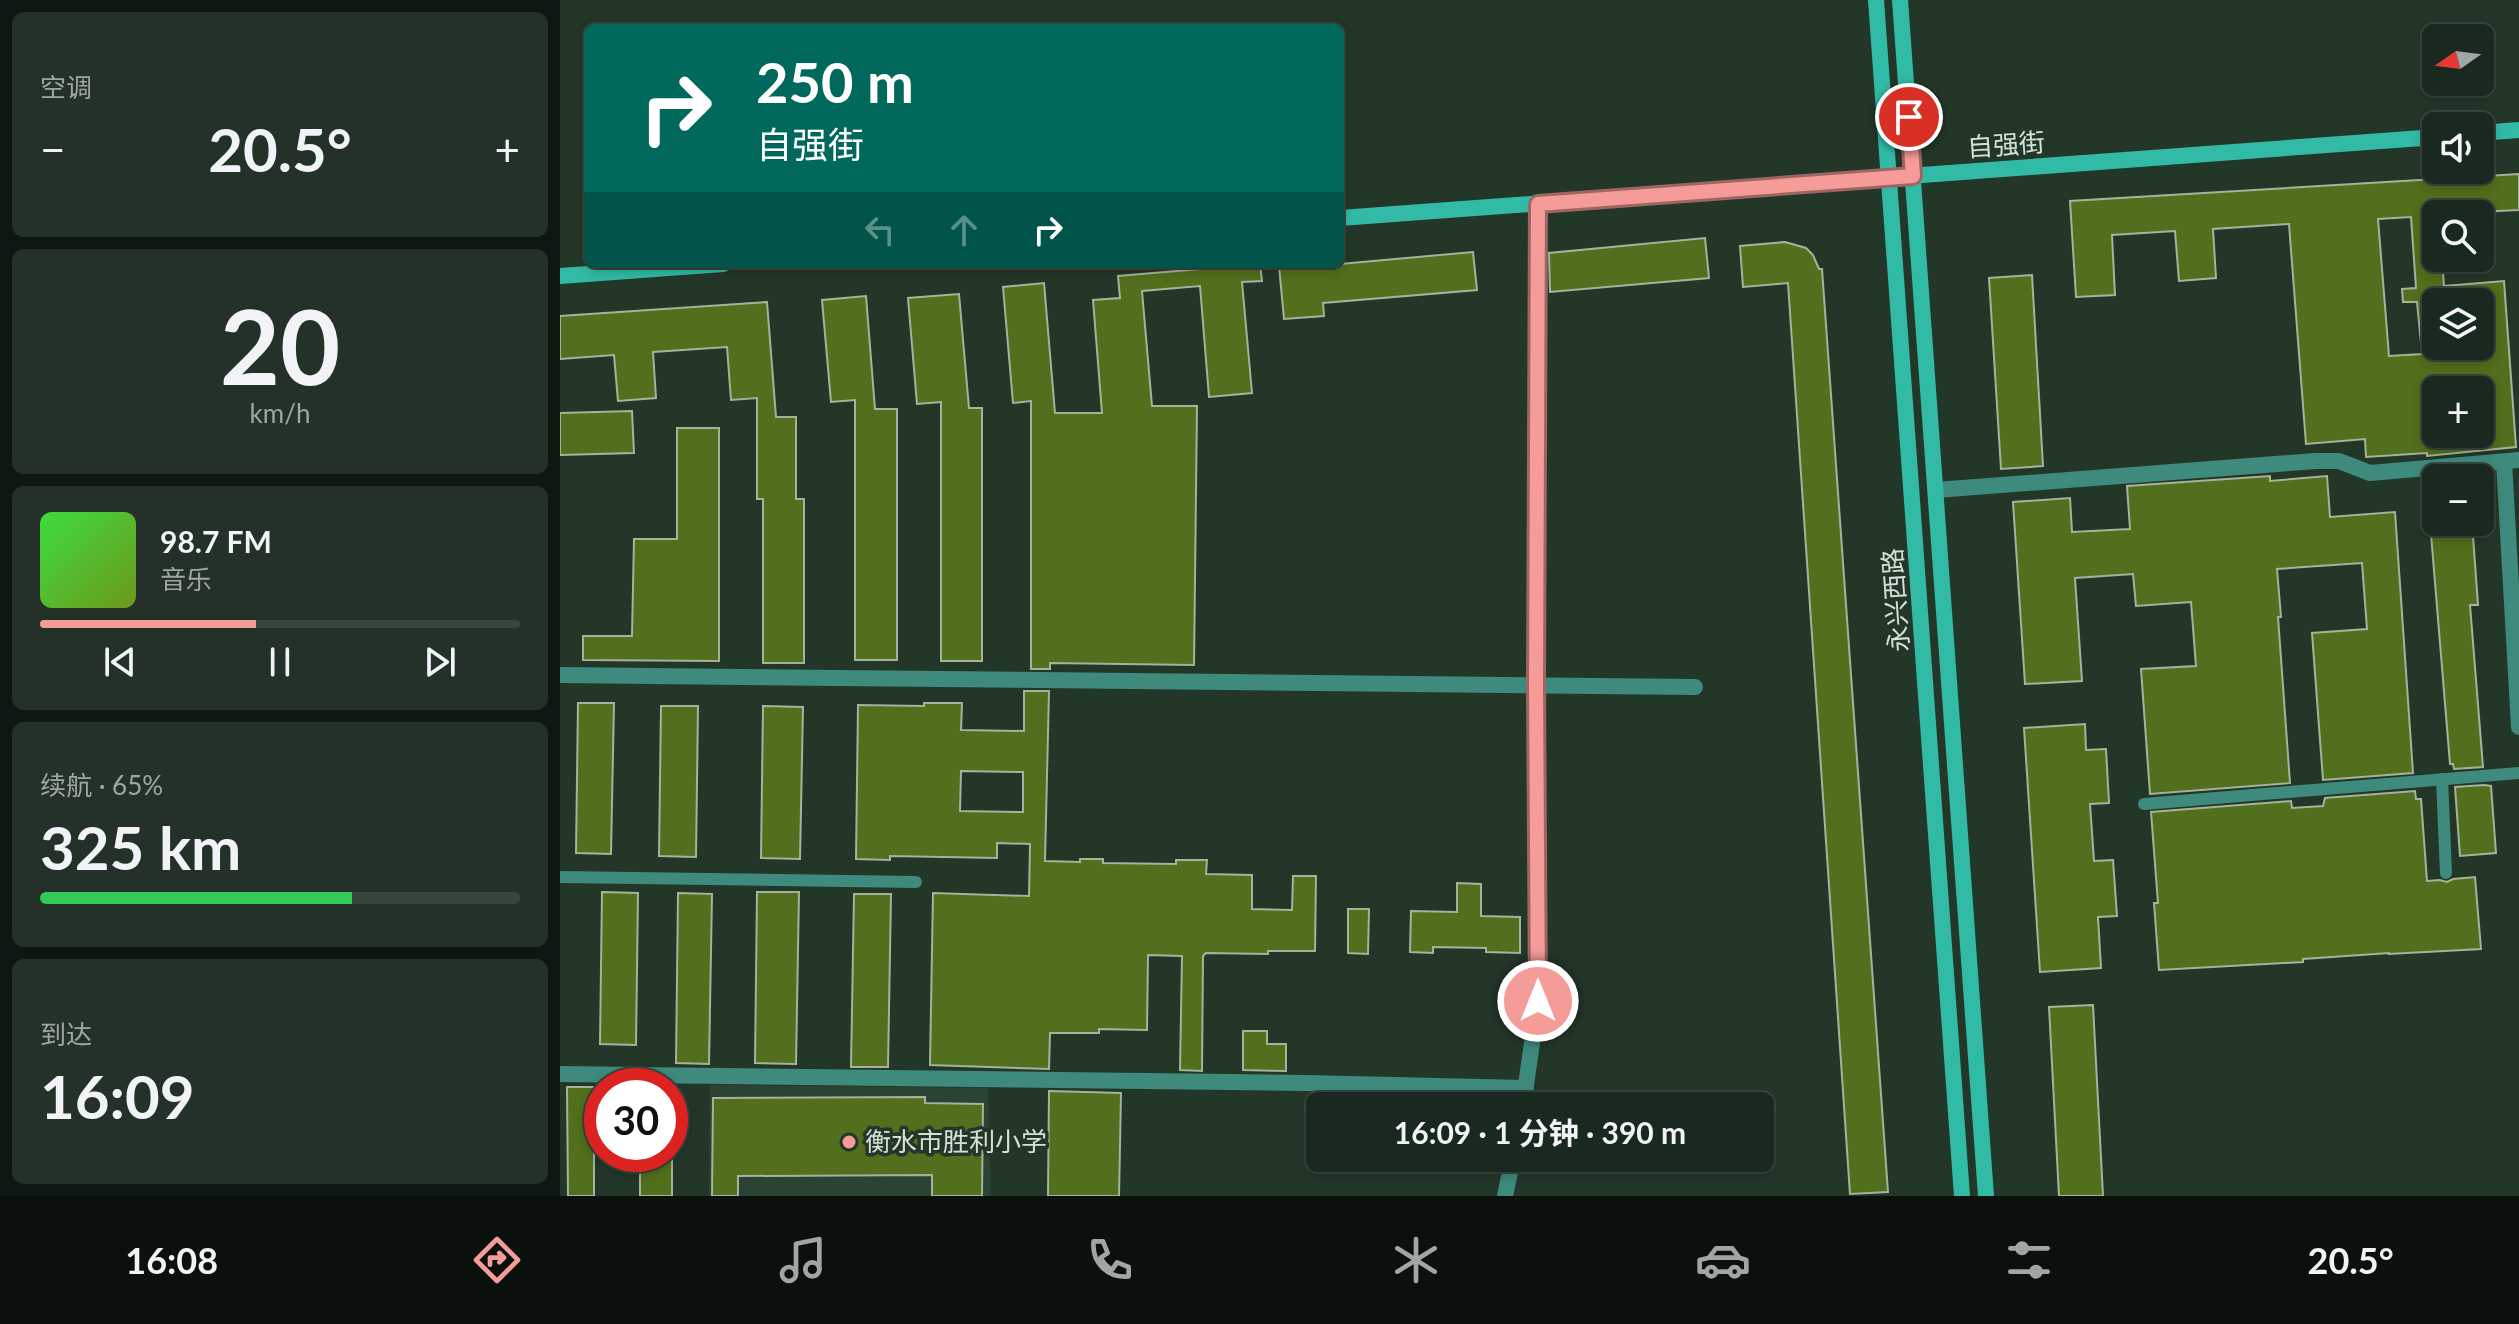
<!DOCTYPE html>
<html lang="zh">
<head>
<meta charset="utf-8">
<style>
  :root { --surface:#1a291f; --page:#233128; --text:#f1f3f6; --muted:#9fa6a4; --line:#38453d; --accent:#f59b98 }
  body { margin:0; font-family:Lato,"Noto Sans SC",sans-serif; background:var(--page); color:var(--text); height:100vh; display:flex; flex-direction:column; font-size:30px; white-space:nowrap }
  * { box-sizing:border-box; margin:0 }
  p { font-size:26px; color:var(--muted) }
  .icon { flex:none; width:44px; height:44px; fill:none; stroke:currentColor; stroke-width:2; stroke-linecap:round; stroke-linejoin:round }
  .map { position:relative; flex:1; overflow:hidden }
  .details { display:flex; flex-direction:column; gap:12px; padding:12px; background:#0e1711; width:560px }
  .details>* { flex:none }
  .banner { position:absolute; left:24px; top:24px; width:760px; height:244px; border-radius:12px; box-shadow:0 4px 12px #0003,0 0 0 2px var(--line); background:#00695c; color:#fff; overflow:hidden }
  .needle { width:52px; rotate:256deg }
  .tools { position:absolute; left:1862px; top:24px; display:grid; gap:16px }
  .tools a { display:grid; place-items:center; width:72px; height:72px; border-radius:12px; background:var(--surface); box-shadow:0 4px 12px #0003,0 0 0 2px var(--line); font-size:40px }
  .speed { position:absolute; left:24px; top:1068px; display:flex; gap:16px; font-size:40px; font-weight:700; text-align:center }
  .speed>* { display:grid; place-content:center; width:104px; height:104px; border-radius:50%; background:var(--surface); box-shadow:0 4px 12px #0003,0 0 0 2px var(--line); line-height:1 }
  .speed .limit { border:12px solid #d22; background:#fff; color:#111 }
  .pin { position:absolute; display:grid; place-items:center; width:68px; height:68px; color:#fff; margin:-34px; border:4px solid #fff; border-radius:50%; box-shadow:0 2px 8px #0007 }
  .me { position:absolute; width:88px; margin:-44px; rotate:0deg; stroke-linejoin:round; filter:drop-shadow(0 0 6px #0008) }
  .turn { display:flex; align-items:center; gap:28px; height:168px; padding:0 40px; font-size:36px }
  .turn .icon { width:104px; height:104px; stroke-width:2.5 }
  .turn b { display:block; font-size:56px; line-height:68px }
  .lanes { display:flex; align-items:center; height:76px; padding:0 40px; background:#0003; justify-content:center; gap:40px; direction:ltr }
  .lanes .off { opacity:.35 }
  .big { font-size:60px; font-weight:700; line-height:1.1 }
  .details .widget { flex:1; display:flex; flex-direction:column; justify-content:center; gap:12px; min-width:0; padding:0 28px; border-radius:12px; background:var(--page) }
  .details .dial { align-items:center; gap:0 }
  .dial b { font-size:104px; line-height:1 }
  .song { display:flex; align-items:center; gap:24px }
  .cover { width:96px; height:96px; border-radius:12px; background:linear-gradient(135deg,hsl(120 70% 55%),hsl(80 70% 35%)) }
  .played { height:8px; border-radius:4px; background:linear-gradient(90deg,var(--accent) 45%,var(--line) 45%) }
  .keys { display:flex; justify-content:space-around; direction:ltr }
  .heat { display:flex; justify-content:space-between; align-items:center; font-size:44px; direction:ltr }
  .charge { height:12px; border-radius:6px; background:linear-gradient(90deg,#34c759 65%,var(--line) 0) }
  .trip { position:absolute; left:746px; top:1092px; width:468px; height:80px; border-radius:12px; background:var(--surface); box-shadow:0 4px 12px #0003,0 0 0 2px var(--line); font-weight:700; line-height:80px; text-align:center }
  .tab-bar { display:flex; height:128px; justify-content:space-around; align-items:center; background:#0a100c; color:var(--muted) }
  .tab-bar .icon { width:56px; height:56px }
  .tab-bar .current { color:var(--accent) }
  .tab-bar b { font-size:36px; color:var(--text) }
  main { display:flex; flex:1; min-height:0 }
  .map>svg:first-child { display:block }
  .built { fill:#2a4332 }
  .building { fill:#516f1c; stroke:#a7b29b; stroke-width:2; fill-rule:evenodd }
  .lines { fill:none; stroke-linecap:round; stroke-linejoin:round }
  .lane { stroke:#3e8a7c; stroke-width:12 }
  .street { stroke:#3e8a7c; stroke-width:16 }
  .secondary { stroke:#31bba6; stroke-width:16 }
  .route-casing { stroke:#9f6563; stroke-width:20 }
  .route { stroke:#f59b98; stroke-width:14 }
  .poi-dot { fill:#f59b98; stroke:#233729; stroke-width:3 }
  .labels { text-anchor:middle; stroke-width:7; stroke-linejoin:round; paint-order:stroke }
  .street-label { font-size:26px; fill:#d5e1d8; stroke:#233729 }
  .poi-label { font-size:26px; fill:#d5e1d8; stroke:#233729; text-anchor:start }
</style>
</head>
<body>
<main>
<section class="details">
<div class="widget"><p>空调</p>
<div class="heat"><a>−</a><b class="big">20.5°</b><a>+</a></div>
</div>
<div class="widget dial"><b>20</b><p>km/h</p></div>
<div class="widget">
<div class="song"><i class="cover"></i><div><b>98.7 FM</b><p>音乐</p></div></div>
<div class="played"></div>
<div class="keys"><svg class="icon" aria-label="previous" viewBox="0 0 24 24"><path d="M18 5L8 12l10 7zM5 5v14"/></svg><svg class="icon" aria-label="pause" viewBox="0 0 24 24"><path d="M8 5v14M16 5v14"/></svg><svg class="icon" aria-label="next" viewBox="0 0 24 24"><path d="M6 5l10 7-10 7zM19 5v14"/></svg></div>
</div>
<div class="widget"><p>续航 · 65%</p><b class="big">325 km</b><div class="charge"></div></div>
<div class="widget"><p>到达</p><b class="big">16:09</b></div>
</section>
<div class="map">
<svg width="1959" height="1196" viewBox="0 0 1959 1196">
  <rect width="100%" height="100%" fill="#233729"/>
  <path class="built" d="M 150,1085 L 428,1088 L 431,1196 L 149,1196 Z"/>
  <g class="building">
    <path d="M 1959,174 L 1959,210 L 1876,214 L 1876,258 L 1882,258 L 1884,286 L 1944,281 L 1956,447 L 1867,456 L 1867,453 L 1806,457 L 1805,439 L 1746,444 L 1729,224 L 1653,229 L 1656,278 L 1619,281 L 1615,231 L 1552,235 L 1555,295 L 1516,297 L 1510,201 ZM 1851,217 L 1856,288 L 1842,289 L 1843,302 L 1857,302 L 1862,354 L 1829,356 L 1818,219 ZM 1876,302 L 1920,302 L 1920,350 L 1876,353 ZM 1876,390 L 1922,390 L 1925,434 L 1876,434 Z"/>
    <path d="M 1145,238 L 1149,278 L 990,292 L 989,253 Z"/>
    <path d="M 1225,242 L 1246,248 L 1253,255 L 1259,269 L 1262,269 L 1328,1192 L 1290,1194 L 1228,283 L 1183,287 L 1180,246 Z"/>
    <path d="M 913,252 L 917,290 L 763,303 L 764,316 L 724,319 L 719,266 L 780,264 Z"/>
    <path d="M 700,264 L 702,281 L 682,282 L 692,393 L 649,397 L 640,286 L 582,291 L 592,406 L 637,406 L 634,665 L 490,663 L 490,669 L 471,669 L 471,401 L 453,403 L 443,287 L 484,283 L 495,413 L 542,413 L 533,300 L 560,298 L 558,276 Z"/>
    <path d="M 1472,275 L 1483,466 L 1441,469 L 1429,278 Z"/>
    <path d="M 399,294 L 409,408 L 422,408 L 422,661 L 381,661 L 381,402 L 357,404 L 348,298 Z"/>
    <path d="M 306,296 L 315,409 L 337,409 L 337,660 L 295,660 L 295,400 L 271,402 L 262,300 Z"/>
    <path d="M 207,302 L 216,417 L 236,417 L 236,499 L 244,499 L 244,663 L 203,663 L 203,499 L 197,499 L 197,398 L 171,400 L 167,347 L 93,352 L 96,398 L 58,401 L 54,355 L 0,359 L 0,316 Z"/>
    <path d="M 72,411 L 74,453 L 0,455 L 0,413 Z"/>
    <path d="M 117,428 L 159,428 L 159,661 L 23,660 L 23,636 L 72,636 L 74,539 L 117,539 Z"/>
    <path d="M 1710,476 L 1710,481 L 1767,476 L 1770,517 L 1835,512 L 1853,773 L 1763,780 L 1752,633 L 1807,629 L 1802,563 L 1717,569 L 1721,617 L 1718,617 L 1730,783 L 1590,794 L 1581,669 L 1636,666 L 1631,602 L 1576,606 L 1573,574 L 1515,578 L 1522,681 L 1465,684 L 1453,502 L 1510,498 L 1512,532 L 1570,529 L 1567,486 Z"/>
    <path d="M 1870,522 L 1912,522 L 1918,605 L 1910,605 L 1923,767 L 1894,769 L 1893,764 L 1890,764 Z"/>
    <path d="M 464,691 L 489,691 L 485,861 L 520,862 L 520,859 L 543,859 L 543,863 L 616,864 L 616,860 L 647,860 L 646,874 L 692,875 L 692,909 L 732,910 L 733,876 L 756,876 L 755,951 L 708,951 L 708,954 L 646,953 L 643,956 L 642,1071 L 620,1070 L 622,956 L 588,955 L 587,1030 L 539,1029 L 539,1033 L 490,1033 L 489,1069 L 370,1065 L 373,893 L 469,896 L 470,844 L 437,843 L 437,858 L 330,856 L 330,860 L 296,859 L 298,705 L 364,706 L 364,703 L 402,703 L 401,730 L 464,731 ZM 401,771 L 463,772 L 463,812 L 400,811 Z"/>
    <path d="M 18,703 L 54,703 L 51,854 L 16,853 Z"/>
    <path d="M 101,706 L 138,706 L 136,857 L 99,856 Z"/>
    <path d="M 203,706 L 243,707 L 240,859 L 201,858 Z"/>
    <path d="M 1525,724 L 1526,750 L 1546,749 L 1549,803 L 1530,804 L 1534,861 L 1553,860 L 1557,916 L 1538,917 L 1541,968 L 1480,972 L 1464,728 Z"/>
    <path d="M 1924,785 L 1931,786 L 1936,853 L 1900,856 L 1895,787 Z"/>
    <path d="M 1855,791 L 1856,799 L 1861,799 L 1867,881 L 1880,880 L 1887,882 L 1893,879 L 1915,877 L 1921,949 L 1829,954 L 1829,953 L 1743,959 L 1743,962 L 1599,970 L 1594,903 L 1598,903 L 1591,812 L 1731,801 L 1732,808 L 1763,806 L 1765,798 Z"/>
    <path d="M 897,883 L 921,884 L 921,916 L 960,917 L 960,953 L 926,952 L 926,948 L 873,947 L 873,953 L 850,952 L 851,911 L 897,912 Z"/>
    <path d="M 42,892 L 78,893 L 76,1045 L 40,1044 Z"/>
    <path d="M 197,892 L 239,892 L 236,1064 L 195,1063 Z"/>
    <path d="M 118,893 L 152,894 L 149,1064 L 116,1063 Z"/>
    <path d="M 294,894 L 331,894 L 328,1067 L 291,1067 Z"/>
    <path d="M 788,909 L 809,909 L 808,954 L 788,953 Z"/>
    <path d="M 1533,1005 L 1543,1196 L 1499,1196 L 1489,1007 Z"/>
    <path d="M 683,1031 L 707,1031 L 707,1044 L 726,1044 L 726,1071 L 683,1070 Z"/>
    <path d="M 7,1087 L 34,1087 L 34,1196 L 8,1196 Z"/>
    <path d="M 489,1091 L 561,1093 L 559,1196 L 488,1196 Z"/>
    <path d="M 365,1097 L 365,1103 L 423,1104 L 422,1196 L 372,1196 L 372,1175 L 178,1176 L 178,1196 L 152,1196 L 153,1098 Z"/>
    <rect x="80" y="1154" width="32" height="42"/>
  </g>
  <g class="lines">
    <g class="lane">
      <path d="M 1882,779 L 1886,873"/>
      <path d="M 1584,804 L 1959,773"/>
      <path d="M 0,877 L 356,882"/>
    </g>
    <g class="street">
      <path d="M 1944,462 L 1959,727"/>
      <path d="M 1376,490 L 1756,461 L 1779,461 L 1810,473 L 1959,460"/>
      <path d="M 0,675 L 1135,687"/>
      <path d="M 0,1074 L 745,1083 L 966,1088"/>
      <path d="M 963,1106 L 978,1001 L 976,685 L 978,204"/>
      <path d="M 945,1196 L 953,1158"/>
    </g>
    <g class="secondary">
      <path d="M 1316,0 L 1402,1196"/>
      <path d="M 1340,0 L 1426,1196"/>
      <path d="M 1920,133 L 1959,130"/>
      <path d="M 780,218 L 1876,137"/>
      <path d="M 0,276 L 163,264"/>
    </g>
  </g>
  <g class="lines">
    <defs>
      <path id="route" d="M 978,1001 L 976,685 L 978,204 L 1353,176 L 1349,117"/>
    </defs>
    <use href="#route" class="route-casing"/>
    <use href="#route" class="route"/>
  </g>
  <circle class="poi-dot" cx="289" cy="1142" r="8"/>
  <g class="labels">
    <g class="street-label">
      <text transform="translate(1446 145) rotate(-4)" y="9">自强街</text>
      <text transform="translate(1336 600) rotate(-94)" y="9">永兴西路</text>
    </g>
    <g class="poi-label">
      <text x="305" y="1151">衡水市胜利小学</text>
    </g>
  </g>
</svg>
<div class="tools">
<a><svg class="needle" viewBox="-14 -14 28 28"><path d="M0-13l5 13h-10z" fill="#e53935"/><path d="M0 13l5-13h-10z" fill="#9fa6a4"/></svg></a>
<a><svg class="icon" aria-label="sound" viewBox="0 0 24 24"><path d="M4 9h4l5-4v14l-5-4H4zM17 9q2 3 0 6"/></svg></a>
<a><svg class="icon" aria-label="search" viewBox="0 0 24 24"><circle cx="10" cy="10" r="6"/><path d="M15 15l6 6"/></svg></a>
<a><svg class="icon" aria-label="layers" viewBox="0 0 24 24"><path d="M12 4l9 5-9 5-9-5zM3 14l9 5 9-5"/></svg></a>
<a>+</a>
<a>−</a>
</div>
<div class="speed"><div class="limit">30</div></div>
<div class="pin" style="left:1349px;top:117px;background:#d93025"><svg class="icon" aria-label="arrive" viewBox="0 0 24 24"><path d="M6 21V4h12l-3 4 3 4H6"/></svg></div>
<svg class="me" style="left:978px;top:1001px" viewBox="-20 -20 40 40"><circle r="17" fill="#f59b98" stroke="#fff" stroke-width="3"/><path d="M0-11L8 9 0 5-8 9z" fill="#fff"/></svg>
<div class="trip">16:09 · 1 分钟 · 390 m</div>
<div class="banner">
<div class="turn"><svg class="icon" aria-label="right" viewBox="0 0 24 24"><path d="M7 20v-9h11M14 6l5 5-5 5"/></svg><div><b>250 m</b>自强街</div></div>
<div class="lanes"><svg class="icon off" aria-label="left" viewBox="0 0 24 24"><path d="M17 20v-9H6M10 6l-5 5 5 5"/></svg><svg class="icon off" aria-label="ahead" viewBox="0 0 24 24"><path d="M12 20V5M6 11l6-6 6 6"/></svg><svg class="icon" aria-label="right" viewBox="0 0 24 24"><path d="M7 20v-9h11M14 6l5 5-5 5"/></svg></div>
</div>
</div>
</main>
<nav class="tab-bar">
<b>16:08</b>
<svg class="icon current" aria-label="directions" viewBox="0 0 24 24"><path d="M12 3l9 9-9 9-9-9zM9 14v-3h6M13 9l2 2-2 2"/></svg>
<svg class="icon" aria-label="music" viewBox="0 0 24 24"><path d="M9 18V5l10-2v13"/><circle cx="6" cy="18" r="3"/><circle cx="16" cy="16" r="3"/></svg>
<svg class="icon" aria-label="phone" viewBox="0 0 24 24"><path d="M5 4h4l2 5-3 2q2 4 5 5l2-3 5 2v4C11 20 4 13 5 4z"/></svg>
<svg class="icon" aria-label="climate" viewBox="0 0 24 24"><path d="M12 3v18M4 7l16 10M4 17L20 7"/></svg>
<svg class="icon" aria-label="car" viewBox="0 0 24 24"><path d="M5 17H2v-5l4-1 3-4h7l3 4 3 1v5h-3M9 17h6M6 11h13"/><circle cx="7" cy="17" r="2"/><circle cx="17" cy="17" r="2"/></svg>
<svg class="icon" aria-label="filters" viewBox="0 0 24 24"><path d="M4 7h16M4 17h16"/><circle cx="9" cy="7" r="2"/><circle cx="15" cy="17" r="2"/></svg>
<b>20.5°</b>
</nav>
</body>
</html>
